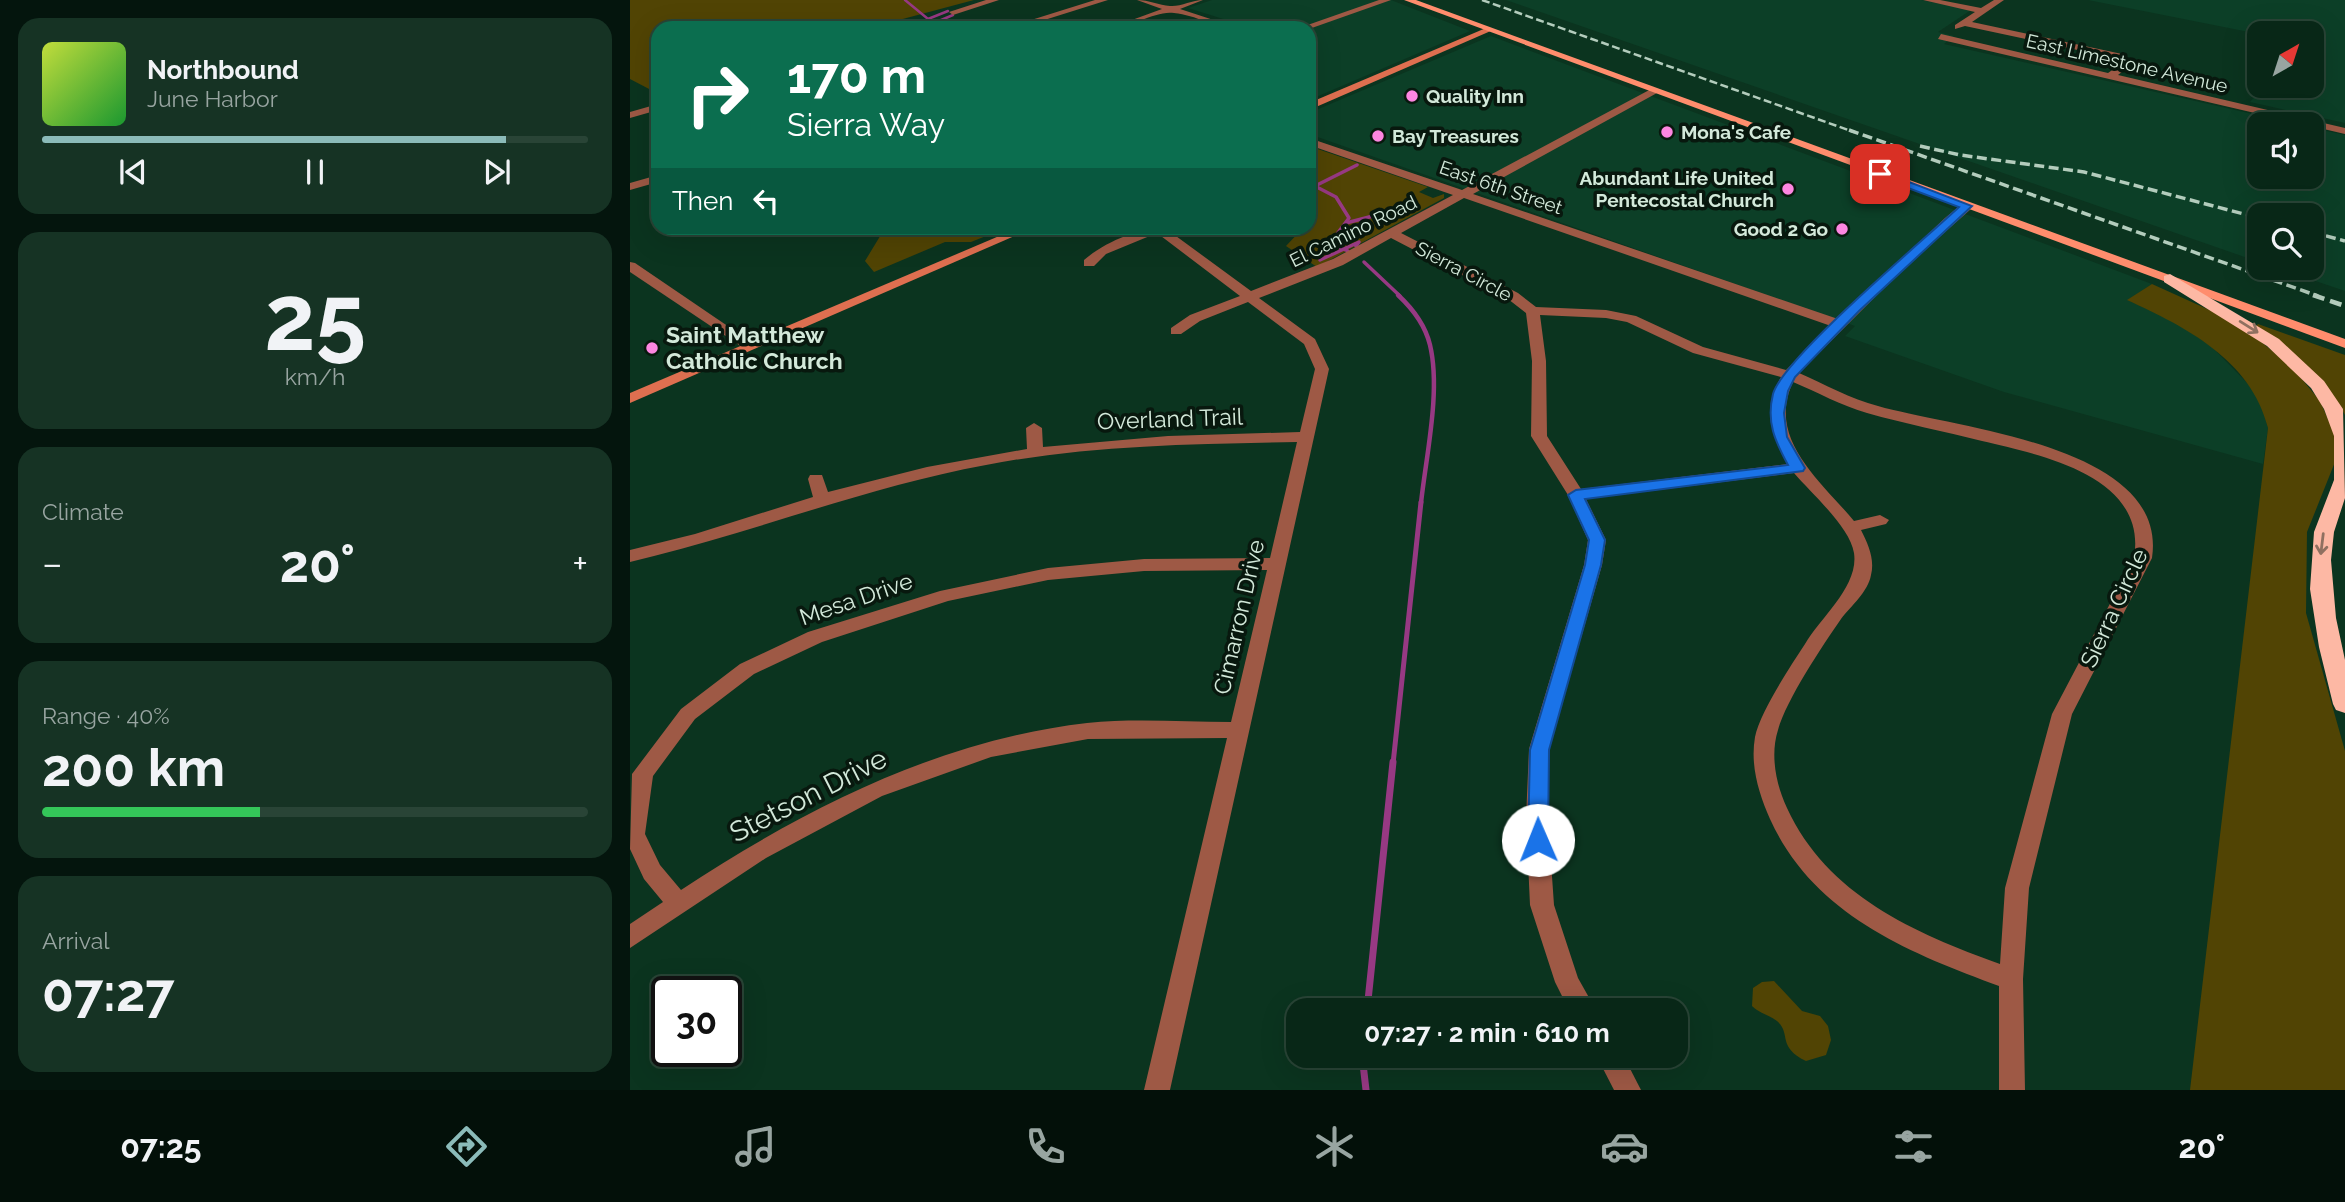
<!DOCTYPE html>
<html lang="en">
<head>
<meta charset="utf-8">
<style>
  :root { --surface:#082717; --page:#163324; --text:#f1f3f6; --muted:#98a5a1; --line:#294436; --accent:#8bbbb9 }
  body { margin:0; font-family:Raleway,sans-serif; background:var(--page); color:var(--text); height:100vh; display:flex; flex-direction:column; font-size:26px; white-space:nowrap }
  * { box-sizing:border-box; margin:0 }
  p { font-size:23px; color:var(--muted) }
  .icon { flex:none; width:38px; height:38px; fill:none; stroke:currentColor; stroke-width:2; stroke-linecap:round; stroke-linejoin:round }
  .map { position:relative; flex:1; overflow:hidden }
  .details { display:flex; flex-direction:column; gap:18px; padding:18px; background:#04150d; width:630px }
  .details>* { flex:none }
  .top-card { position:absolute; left:21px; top:21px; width:665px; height:214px; border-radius:21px; box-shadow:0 7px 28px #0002,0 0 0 2px var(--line); background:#0b6e4f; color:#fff; overflow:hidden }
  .needle { width:46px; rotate:39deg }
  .controls { position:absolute; left:1617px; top:21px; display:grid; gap:14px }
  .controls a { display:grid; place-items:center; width:77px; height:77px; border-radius:14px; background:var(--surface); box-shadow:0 7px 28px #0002,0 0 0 2px var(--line); font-size:35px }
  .speed { position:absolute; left:21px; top:976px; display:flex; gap:14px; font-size:35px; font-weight:700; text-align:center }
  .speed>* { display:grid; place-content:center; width:91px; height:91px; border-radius:50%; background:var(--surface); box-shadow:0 7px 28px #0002,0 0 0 2px var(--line); line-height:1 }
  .speed .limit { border:4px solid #111; border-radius:10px; background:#fff; color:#111 }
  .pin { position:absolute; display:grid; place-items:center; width:60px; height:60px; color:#fff; margin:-30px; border-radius:14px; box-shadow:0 4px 10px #0006 }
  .me { position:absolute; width:77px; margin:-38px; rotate:359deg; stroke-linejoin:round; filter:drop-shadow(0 0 5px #0008) }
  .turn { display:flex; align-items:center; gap:24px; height:147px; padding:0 21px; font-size:32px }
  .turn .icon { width:91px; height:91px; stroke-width:2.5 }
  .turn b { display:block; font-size:49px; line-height:60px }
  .then { display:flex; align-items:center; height:66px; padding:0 21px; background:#0003; gap:14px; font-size:26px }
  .big { font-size:52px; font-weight:700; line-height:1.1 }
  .details .card { flex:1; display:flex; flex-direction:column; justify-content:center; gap:10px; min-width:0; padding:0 24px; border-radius:21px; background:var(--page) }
  .details .dial { align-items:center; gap:0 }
  .dial b { font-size:91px; line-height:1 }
  .song { display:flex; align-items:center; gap:21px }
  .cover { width:84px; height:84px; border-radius:10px; background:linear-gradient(135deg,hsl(70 70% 55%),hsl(130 70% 35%)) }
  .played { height:7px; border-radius:4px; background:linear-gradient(90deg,var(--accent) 85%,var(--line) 85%) }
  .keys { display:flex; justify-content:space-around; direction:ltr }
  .heat { display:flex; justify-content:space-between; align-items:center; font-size:38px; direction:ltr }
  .charge { height:10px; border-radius:5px; background:linear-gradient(90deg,#34c759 40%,var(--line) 0) }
  .trip { position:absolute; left:656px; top:998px; width:402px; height:70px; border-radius:21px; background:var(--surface); box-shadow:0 7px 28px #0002,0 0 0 2px var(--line); font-weight:700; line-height:70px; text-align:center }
  .dock { display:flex; height:112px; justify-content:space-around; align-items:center; background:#031009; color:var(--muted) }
  .dock .icon { width:49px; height:49px }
  .dock .selected { color:var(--accent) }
  .dock b { font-size:32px; color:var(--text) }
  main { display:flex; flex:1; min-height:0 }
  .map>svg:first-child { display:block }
  .built { fill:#0c3f27 }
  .green { fill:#514404 }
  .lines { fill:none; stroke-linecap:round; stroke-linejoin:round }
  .stream-far4 { stroke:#973983; stroke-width:2.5 }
  .stream-far3 { stroke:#973983; stroke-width:3.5 }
  .stream-far2 { stroke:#973983; stroke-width:4.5 }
  .stream-far1 { stroke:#973983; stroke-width:5 }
  .stream { stroke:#973983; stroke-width:7 }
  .street { fill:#9e5945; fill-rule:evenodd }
  .secondary { fill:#de6f50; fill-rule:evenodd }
  .primary { fill:#ff8d6d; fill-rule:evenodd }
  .highway { fill:#fdb8a4; fill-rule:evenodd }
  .rail-far2 { stroke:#b3ccbc; stroke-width:2.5; stroke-dasharray:8 3.5; stroke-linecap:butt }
  .rail-far1 { stroke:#b3ccbc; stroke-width:3.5; stroke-dasharray:10 4.5; stroke-linecap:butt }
  .rail { stroke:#b3ccbc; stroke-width:4.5; stroke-dasharray:12 6; stroke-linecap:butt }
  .oneway { stroke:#8f7060 }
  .route { fill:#1a73e8; stroke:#114b97; stroke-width:2 }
  .poi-dot { fill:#fd86e1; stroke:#08180e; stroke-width:2.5 }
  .labels { text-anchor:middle; stroke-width:7; stroke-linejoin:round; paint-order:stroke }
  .far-street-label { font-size:19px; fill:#d3e9da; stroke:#08180e }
  .far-poi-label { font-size:19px; font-weight:bold; fill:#d3e9da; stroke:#08180e; text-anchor:start }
  .poi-label { font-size:23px; font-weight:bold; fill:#d3e9da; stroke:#08180e; text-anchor:start }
  .street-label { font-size:23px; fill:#d3e9da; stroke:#08180e }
  .near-street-label { font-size:28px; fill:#d3e9da; stroke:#08180e }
</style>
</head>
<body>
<main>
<section class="details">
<div class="card">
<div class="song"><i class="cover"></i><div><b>Northbound</b><p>June Harbor</p></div></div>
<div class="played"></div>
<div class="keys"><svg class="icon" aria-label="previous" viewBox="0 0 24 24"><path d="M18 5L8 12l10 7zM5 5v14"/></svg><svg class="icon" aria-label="pause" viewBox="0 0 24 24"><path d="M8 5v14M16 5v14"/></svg><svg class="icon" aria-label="next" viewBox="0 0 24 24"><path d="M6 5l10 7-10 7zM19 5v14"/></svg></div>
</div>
<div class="card dial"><b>25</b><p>km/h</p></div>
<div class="card"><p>Climate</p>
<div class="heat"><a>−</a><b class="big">20°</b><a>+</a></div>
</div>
<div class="card"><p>Range · 40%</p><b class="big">200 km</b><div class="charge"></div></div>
<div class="card"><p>Arrival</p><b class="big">07:27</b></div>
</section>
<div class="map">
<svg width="1715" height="1090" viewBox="0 0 1715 1090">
  <rect width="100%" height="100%" fill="#0b341f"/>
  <g class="built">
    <path d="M 582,0 L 761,0 L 840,31 L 679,100 L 679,28 L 622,28 L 558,8 Z"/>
    <path d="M 876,0 L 1291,0 L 1341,10 L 1308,32 L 1324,36 L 1314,44 L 1667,124 L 1629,124 L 1629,177 L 1682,177 L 1682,128 L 1715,135 L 1715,291 L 1647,268 L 1682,268 L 1682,215 L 1629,215 L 1629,262 Z"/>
    <path d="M 1458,0 L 1715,0 L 1715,123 L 1620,102 L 1634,86 L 1682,86 L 1682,33 L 1629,34 Z"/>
    <path d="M 861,36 L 1522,284 L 1498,300 L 1545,322 L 1581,346 L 1622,388 L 1632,406 L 1638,428 L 1633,464 L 1374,392 L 1215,336 L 1225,326 L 679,134 L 679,113 Z"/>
  </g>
  <g class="green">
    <path d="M 0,0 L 344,0 L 239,28 L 28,28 L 28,88 L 21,90 L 0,79 Z"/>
    <path d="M 679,146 L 798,187 L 789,192 L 803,198 L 814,194 L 814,198 L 687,267 L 656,246 L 673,228 L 679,228 L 679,221 L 684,215 L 679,212 Z"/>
    <path d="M 255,228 L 376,228 L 341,242 L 315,242 L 244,272 L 235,261 Z"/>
    <path d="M 1522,284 L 1586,313 L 1625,337 L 1661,366 L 1690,401 L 1705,435 L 1705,462 L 1677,532 L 1676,613 L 1715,751 L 1715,1090 L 1560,1090 L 1638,428 C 1621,360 1556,327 1497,300 Z"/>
    <path d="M 1628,324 L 1715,355 L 1715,415 C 1696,377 1659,353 1626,326 Z"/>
    <path d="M 1144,981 L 1172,1011 L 1190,1016 L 1198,1026 L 1201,1040 L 1196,1055 L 1176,1061 C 1146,1046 1162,1034 1147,1021 C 1139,1015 1129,1013 1122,1006 L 1123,988 L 1132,982 Z"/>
  </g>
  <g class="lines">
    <g class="stream-far4">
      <path d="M 275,0 L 309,28"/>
      <path d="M 298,19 L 318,11"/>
      <path d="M 304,23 L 323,15"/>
      <path d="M 286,28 L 303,23"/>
    </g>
    <g class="stream-far3">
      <path d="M 679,183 L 706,197 L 719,218 L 704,238 L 704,245 L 718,251"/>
      <path d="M 685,186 L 727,165"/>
      <path d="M 716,223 L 743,216"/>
      <path d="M 690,260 L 729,242 L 726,246"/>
      <path d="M 734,262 L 770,296"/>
    </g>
    <path class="stream-far2" d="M 768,295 C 783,309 795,324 800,345 C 811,391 796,456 791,503"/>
    <path class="stream-far1" d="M 763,764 L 791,502"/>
    <g class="stream">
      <path d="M 737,1010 L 763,762"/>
      <path d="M 732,1055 L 736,1090"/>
    </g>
    <g class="street">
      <path d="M 356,0 L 369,0 L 323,15 L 319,12 Z"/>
      <path d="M 465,0 L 478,0 L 389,28 L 376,28 Z"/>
      <path d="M 507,0 C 519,0 529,5 540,6 C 550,7 562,0 573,0 L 550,9 L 608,28 C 585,28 566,15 544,13 C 526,10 501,28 480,28 L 532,9 Z"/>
      <path d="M 749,0 L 761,0 L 679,29 L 669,28 Z"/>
      <path d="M 1293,0 L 1310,0 L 1351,8 L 1364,0 L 1374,0 L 1342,22 L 1492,54 L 1498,67 L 1488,75 L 1715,128 L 1715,134 L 1308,39 L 1311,34 L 1478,73 L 1488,66 L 1485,58 L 1335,26 L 1325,29 L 1325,25 L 1345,12 Z"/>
      <path d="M 1023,88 L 1028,91 L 1027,93 L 843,194 L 1208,319 L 1315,218 L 1333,203 L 1341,203 L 1341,209 L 1272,270 L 1169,373 C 1194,384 1221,399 1248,406 C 1324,428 1539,445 1522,558 L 1442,714 L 1399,888 L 1393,979 L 1395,1090 L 1369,1090 L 1369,986 C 1277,952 1183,914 1140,819 C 1129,794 1120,766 1125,737 C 1130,712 1160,667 1175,644 C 1191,617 1229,586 1224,553 C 1220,527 1182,494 1164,473 L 956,499 L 976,540 L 972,565 L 919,749 L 918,819 L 924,905 L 948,978 L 966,1010 L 939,1010 L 925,982 L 900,905 L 896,819 L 899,749 L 954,565 L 958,540 L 938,495 L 901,436 L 902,361 L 896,313 L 878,299 L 761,238 L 713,265 L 629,298 L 685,339 L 699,369 L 540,1090 L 514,1090 L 597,738 L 458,739 L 361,757 L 252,796 L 136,858 L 0,948 L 0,924 L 33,902 L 14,879 L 0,849 L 2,774 L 51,709 L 110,664 L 178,632 L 310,591 L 418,568 L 514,559 L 640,558 L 667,442 C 564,444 458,445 356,465 C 242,486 135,528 24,556 L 0,562 L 0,550 L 65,534 L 183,497 L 178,479 L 180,475 L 192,475 L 198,492 L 297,467 L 397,449 L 396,428 L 404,423 L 412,428 L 413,447 L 538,436 L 670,432 L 685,369 L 674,344 L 618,302 L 570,321 L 551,334 L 541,334 L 541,328 L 560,315 L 610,296 L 527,233 L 476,254 L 464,266 L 454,266 L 454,260 C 475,242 508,228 535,228 L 621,291 L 703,259 L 823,195 L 679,145 L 679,138 L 832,190 ZM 834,198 L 1201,326 L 1156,370 L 1073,347 L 1006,316 L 976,310 L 906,307 L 888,293 L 771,233 ZM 910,315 L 976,318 L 997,322 L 1063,353 L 1151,377 C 1133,406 1141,437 1158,464 L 951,489 L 917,436 L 916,361 ZM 1163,382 C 1187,392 1212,406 1237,413 C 1275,424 1314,431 1352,441 C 1411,455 1518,476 1504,558 L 1422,714 L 1375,888 L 1370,964 C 1284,933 1197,895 1157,808 C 1146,785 1140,755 1148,730 C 1156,700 1193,645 1211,619 C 1221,606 1238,592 1241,575 C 1245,559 1238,544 1231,530 L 1256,524 L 1259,520 L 1250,515 L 1224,521 C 1191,481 1136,439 1163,382 ZM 637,570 L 601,722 C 554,722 504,718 457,723 C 309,740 174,809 51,890 L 30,865 L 15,834 L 23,776 L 65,719 L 124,674 L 192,642 L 318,601 L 418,580 L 514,571 Z"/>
      <path d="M 28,104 L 28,110 L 0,118 L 0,112 Z"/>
      <path d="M 28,175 L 28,182 L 0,190 L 0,183 Z"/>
      <path d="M 0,262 L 5,263 L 127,346 L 120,350 L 115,349 L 0,272 Z"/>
      <path d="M 966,1055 L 993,1055 L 1011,1090 L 984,1090 Z"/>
    </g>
    <g class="secondary">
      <path d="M 856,28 L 863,30 L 679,110 L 679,103 Z"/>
      <path d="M 388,228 L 403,228 L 0,403 L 0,393 Z"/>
    </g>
    <path class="primary" d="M 774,0 L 786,0 L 1715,339 L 1715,348 Z"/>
    <path class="highway" d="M 1540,274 L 1649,339 L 1694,381 L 1713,409 L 1715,498 L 1704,532 L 1701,560 L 1706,618 L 1715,660 L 1715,713 L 1706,710 L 1703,704 L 1689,647 L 1680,589 L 1684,532 L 1704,480 L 1704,436 L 1694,409 L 1681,388 L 1637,346 L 1534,282 L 1534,276 Z"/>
    <path class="rail-far2" d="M 852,0 L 1224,132"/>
    <g class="rail-far1">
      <path d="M 1219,130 L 1688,296"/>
      <path d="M 1290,146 L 1330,155 L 1454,172 L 1629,218"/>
      <path d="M 1682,232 L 1715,241"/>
    </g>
    <path class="rail" d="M 1683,295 L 1715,306"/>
  </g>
  <defs><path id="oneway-shaft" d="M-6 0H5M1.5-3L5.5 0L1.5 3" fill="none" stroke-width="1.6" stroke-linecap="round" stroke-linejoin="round" transform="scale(1.75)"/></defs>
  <g class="oneway">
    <use href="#oneway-shaft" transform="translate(1619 327) rotate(32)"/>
    <use href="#oneway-shaft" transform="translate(1692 544) rotate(97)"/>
  </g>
  <path class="route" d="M 1246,172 L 1253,172 L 1342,206 L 1229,311 L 1165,377 L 1158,391 L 1154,413 L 1157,437 L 1175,468 L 1173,471 L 955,499 L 975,540 L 971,565 L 919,750 L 918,840 L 915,846 L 908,849 L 901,846 L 898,840 L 900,750 L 955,565 L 959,540 L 938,495 L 946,490 L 1158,465 C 1145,441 1136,422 1143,394 C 1153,358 1295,239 1329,207 L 1246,176 Z"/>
  <g class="poi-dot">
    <circle cx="782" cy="96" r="7"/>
    <circle cx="1037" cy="132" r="7"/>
    <circle cx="748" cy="136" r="7"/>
    <circle cx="1158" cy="189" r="7"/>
    <circle cx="1212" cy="229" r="7"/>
    <circle cx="22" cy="348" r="7"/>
  </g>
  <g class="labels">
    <g class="far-street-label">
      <text transform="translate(1497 63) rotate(13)" y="7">East Limestone Avenue</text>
      <text transform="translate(871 187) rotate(19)" y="7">East 6th Street</text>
      <text transform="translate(723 231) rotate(-26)" y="7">El Camino Road</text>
      <text transform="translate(834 271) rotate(28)" y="7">Sierra Circle</text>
    </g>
    <g class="far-poi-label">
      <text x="796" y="103">Quality Inn</text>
      <text x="1051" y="139">Mona's Cafe</text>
      <text x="762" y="143">Bay Treasures</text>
      <text x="1144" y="185" text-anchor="end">Abundant Life United<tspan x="1144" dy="22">Pentecostal Church</tspan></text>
      <text x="1198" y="236" text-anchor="end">Good 2 Go</text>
    </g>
    <g class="poi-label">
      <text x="36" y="343">Saint Matthew<tspan x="36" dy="26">Catholic Church</tspan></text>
    </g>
    <g class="street-label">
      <text transform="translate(540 419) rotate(-2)" y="8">Overland Trail</text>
      <text transform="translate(226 599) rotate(-19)" y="8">Mesa Drive</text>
      <text transform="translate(1484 608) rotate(-65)" y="8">Sierra Circle</text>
      <text transform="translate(609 617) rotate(-77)" y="8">Cimarron Drive</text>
    </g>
    <g class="near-street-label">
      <text transform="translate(178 795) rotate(-27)" y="10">Stetson Drive</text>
    </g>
  </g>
</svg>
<div class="controls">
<a><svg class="needle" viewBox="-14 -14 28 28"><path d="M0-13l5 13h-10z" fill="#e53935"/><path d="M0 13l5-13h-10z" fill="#98a5a1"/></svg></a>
<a><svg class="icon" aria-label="sound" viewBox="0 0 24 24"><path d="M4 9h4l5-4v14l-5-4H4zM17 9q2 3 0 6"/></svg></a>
<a><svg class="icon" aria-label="search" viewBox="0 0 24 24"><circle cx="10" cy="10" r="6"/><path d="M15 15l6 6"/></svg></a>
</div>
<div class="speed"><div class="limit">30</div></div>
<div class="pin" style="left:1250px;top:174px;background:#d93025"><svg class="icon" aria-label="arrive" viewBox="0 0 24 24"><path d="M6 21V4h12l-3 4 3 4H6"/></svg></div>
<svg class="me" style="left:908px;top:840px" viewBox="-20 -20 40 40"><circle r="19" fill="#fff"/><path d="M0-13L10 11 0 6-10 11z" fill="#1a73e8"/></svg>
<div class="trip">07:27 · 2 min · 610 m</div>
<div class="top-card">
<div class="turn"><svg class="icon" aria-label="right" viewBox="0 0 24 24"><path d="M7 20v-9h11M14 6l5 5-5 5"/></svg><div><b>170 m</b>Sierra Way</div></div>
<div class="then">Then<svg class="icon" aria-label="left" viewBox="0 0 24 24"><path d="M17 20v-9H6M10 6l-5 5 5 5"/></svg></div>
</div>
</div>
</main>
<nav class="dock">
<b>07:25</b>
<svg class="icon selected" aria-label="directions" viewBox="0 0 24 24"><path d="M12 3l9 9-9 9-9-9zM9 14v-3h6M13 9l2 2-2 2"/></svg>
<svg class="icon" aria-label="music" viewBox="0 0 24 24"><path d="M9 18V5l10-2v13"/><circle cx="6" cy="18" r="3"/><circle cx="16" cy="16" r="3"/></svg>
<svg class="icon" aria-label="phone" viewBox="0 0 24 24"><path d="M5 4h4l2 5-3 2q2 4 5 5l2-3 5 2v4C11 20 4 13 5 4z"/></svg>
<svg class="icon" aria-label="climate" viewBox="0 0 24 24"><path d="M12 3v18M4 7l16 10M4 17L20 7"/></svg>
<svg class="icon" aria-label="car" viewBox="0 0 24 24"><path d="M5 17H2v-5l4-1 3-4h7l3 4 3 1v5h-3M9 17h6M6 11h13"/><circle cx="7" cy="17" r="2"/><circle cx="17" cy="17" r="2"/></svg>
<svg class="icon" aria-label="filters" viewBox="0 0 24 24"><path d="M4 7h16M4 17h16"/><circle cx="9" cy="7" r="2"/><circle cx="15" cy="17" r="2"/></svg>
<b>20°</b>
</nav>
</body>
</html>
